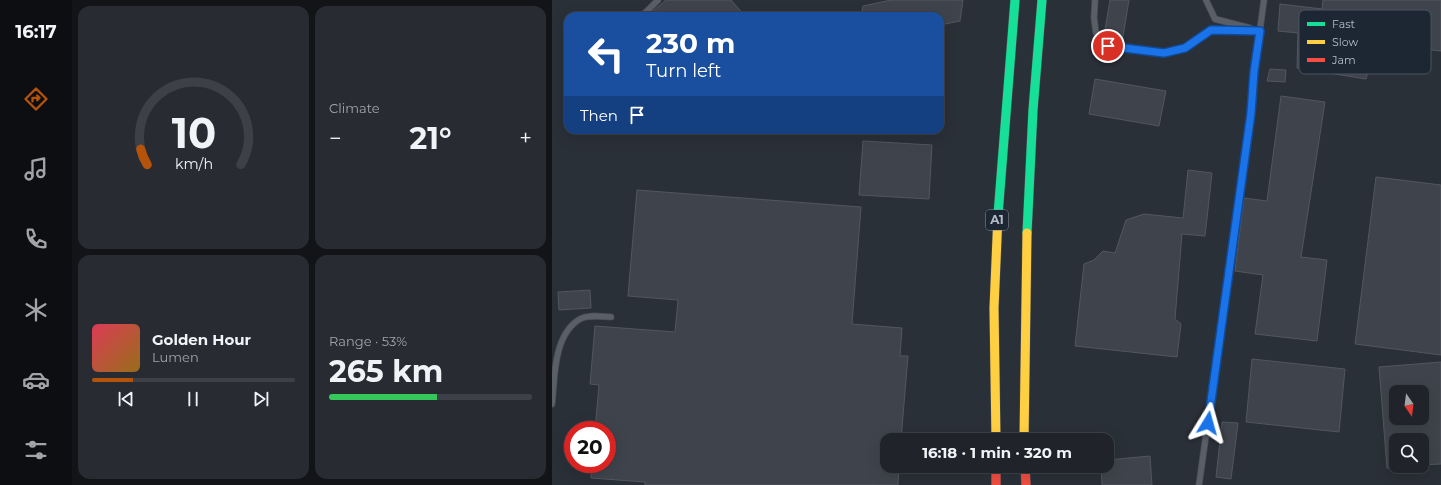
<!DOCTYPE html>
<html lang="en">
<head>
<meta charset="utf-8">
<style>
  :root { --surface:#20242a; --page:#282c32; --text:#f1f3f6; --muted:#a2a4a8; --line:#3d4147; --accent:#b45309 }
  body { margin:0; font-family:Montserrat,sans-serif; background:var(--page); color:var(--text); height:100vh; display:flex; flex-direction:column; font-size:15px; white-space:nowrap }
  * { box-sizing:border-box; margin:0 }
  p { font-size:13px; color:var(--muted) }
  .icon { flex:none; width:22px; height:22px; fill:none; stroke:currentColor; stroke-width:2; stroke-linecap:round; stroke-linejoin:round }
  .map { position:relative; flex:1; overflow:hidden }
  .side { display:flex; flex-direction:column; gap:6px; padding:6px; background:#121417; width:480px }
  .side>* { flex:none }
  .top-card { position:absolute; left:12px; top:12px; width:380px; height:122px; border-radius:12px; box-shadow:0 4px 16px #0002,0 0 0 1px var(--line); background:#1a4fa0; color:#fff; overflow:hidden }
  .needle { width:26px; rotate:166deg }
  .fabs { position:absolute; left:837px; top:385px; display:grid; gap:8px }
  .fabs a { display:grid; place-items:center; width:40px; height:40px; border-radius:8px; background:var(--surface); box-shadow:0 4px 16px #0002,0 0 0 1px var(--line); font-size:20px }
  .speed { position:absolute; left:12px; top:421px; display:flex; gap:8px; font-size:20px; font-weight:700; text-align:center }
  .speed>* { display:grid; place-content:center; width:52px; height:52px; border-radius:50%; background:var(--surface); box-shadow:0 4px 16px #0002,0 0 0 1px var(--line); line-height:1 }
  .speed .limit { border:6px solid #d22; background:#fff; color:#111 }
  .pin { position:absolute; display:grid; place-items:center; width:34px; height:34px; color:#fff; margin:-17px; border:2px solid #fff; border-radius:50%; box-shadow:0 1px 4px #0007 }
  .me { position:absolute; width:44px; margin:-22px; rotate:8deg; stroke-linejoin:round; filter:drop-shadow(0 0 3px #0008) }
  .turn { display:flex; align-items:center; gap:14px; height:84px; padding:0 16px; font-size:18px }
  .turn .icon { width:52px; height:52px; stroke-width:2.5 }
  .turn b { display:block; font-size:28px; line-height:34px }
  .then { display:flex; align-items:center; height:38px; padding:0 16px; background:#0003; gap:8px; font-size:15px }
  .big { font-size:30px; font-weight:700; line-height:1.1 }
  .side .tile { flex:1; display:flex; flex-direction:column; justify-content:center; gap:6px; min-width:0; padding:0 14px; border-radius:12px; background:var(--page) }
  .side .dial { align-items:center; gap:0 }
  .dial svg { height:104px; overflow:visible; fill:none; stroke:var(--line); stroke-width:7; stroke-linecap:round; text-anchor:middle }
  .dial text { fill:var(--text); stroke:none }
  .song { display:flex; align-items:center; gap:12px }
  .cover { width:48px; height:48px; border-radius:6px; background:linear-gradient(135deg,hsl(350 70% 55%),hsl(40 70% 35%)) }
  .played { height:4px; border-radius:2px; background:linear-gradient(90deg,var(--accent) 20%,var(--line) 20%) }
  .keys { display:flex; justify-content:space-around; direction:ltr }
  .heat { display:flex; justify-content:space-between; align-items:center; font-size:22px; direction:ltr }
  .charge { height:6px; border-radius:3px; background:linear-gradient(90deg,#34c759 53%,var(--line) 0) }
  .side .tiles { flex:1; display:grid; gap:6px; grid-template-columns:repeat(2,1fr) }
  .trip { position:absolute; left:328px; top:433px; width:234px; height:40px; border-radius:12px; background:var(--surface); box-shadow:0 4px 16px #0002,0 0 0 1px var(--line); font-weight:700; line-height:40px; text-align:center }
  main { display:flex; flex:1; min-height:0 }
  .menu { display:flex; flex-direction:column; width:72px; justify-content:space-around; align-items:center; background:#0d0e11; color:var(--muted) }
  .menu .icon { width:28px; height:28px }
  .menu .on { color:var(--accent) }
  .menu b { font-size:18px; color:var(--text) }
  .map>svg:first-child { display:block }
  .building { fill:#3f444c; stroke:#52575f; fill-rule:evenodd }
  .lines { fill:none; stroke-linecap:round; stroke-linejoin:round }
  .lane-casing { stroke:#484c55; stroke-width:7 }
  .fast-casing { stroke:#474c53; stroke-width:10 }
  .slow-casing { stroke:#474c53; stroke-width:10 }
  .jam-casing { stroke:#474c53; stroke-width:10 }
  .lane { stroke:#5a5e66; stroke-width:5.5 }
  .fast { stroke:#16e098; stroke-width:9 }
  .slow { stroke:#ffcf43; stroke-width:9 }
  .jam { stroke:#f24e42; stroke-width:9 }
  .route-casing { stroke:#114b97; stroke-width:10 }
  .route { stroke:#1a73e8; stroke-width:7 }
  .labels { text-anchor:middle; stroke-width:4; stroke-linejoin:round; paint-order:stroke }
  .shield { fill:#1d2633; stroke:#878f9c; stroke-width:1 }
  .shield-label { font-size:12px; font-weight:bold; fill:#b4bcc9 }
  .key { fill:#1d2633; stroke:#4a5360; stroke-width:1 }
  .key-label { font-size:11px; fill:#b4bcc9 }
</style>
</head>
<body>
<main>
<nav class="menu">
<b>16:17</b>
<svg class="icon on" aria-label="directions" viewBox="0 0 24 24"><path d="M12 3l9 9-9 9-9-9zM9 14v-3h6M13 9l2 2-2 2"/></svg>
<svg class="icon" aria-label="music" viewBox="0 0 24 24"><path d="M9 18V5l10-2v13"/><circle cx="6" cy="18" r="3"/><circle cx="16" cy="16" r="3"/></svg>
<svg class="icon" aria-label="phone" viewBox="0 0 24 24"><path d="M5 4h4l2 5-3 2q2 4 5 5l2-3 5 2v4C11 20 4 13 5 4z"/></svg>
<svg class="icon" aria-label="climate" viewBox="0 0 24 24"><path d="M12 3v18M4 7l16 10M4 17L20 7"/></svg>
<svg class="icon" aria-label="car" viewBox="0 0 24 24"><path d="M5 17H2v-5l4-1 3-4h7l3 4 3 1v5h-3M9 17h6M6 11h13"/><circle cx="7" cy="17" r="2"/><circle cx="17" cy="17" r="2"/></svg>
<svg class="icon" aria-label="filters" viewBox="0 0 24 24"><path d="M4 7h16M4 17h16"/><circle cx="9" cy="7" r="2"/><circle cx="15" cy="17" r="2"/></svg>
</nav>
<section class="side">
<div class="tiles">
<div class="tile dial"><svg viewBox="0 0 100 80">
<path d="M14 69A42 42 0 1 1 86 69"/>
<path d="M14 69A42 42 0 0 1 9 57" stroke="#b45309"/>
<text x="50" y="56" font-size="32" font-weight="700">10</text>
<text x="50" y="72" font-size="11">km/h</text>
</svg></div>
<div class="tile"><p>Climate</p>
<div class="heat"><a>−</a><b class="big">21°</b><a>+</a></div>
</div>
<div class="tile">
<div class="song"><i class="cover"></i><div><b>Golden Hour</b><p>Lumen</p></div></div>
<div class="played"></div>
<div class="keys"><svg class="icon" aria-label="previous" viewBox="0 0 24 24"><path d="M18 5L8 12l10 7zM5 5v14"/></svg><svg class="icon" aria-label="pause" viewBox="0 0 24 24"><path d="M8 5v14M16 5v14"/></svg><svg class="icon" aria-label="next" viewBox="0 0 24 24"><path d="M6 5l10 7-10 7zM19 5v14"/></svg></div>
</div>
<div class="tile"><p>Range · 53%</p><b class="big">265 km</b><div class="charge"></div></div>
</div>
</section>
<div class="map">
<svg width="889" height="485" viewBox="0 0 889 485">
  <rect width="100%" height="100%" fill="#2a3038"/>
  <g class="building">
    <path d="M 114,0 L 179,0 L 193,16 L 105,16 L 101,11 Z"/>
    <path d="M 339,0 L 411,0 L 408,21 L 388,25 L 388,16 L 309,16 L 311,6 Z"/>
    <path d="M 558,0 L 577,0 L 570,42 L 556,39 L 552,36 Z"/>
    <path d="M 771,0 L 889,0 L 889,51 L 836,45 L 836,47 L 823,45 L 814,79 L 745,68 L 746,33 L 726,31 L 728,4 L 770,9 Z"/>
    <path d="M 718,69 L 734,70 L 733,82 L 715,81 Z"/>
    <path d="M 543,79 L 614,91 L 607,126 L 537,114 Z"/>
    <path d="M 729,96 L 773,102 L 749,257 L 775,260 L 765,341 L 703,334 L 711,275 L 683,271 L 692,198 L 715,201 Z"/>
    <path d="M 311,141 L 380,145 L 377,199 L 307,195 Z"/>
    <path d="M 636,170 L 660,173 L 653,236 L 630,234 L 623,319 L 629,324 L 625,357 L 523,346 L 532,264 L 542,260 L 551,251 L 563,253 L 574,220 L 592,214 L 631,218 Z"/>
    <path d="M 824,177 L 889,185 L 889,355 L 803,344 Z"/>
    <path d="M 85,190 L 309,207 L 300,324 L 350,328 L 348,356 L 356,356 L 349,440 L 335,440 L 335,466 L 347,466 L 346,485 L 93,485 L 93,482 L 39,478 L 40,464 L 55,464 L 55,430 L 43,430 L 47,385 L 38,384 L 43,326 L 123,332 L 126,300 L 76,296 Z"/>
    <path d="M 38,290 L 39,308 L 7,310 L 6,292 Z"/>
    <path d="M 700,359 L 793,369 L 787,432 L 694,422 Z"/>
    <path d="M 889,362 L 889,464 L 870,465 L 870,440 L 844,440 L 844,468 L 835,468 L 827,367 ZM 844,392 L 870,392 L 870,418 L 844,418 Z"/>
    <path d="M 670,422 L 686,423 L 679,479 L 664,477 Z"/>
    <path d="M 598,456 L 600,485 L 550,485 L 549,466 L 555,466 L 555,460 Z"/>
  </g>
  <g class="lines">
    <defs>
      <g id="lane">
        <path d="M 543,0 L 542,18 L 544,33 L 556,46 L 613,53 L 633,48 L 659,30 L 708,31"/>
        <path d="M 654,0 L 663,19 L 698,28"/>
        <path d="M 90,16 L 106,0"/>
        <path d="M 0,404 C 3,377 1,335 28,319 C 37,314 50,317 59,317"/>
        <path d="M 647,485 L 699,113 L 702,72 L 712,0"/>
      </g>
      <g id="fast">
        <path d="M 446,215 L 463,0"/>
        <path d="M 475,233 L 481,110 L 490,0"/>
      </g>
      <g id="slow">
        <path d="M 444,440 L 442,308 L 446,215"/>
        <path d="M 472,440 L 475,233"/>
      </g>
      <g id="jam">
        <path d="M 444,466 L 444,485"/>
        <path d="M 473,466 L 474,485"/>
      </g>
    </defs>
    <use href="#lane" class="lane-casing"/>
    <use href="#fast" class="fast-casing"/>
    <use href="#slow" class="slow-casing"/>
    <use href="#jam" class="jam-casing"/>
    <use href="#lane" class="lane"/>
    <use href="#fast" class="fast"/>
    <use href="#slow" class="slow"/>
    <use href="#jam" class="jam"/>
  </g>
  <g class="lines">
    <defs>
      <path id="route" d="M 556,46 L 612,53 L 633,48 L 659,30 L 708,31 L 702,72 L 699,113 L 656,423"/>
    </defs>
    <use href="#route" class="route-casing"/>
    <use href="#route" class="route"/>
  </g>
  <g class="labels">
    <rect class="shield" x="434" y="210" width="22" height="20" rx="3"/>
    <g class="shield-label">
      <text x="445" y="224">A1</text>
    </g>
  </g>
  <rect x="747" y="10" width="132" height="64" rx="6" class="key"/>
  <rect x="755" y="22" width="18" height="4" fill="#16e098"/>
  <rect x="755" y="40" width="18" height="4" fill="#ffcf43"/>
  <rect x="755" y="58" width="18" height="4" fill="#f24e42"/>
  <g class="key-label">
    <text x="780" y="28">Fast</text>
    <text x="780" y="46">Slow</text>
    <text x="780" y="64">Jam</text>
  </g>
</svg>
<div class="fabs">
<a><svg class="needle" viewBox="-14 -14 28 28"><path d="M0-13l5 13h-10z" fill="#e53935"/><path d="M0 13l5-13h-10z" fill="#a2a4a8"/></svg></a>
<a><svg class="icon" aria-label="search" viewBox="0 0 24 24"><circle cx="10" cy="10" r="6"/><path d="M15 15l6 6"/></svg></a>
</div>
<div class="speed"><div class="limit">20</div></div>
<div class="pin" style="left:556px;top:46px;background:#d93025"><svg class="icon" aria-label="arrive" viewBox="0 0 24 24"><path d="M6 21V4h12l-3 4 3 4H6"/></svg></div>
<svg class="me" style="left:656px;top:423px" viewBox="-20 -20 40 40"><path d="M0-17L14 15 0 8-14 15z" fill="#1a73e8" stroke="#fff" stroke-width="4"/></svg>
<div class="trip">16:18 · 1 min · 320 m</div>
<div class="top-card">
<div class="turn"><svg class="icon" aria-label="left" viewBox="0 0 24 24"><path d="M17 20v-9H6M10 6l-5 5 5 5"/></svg><div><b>230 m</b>Turn left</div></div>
<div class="then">Then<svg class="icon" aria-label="arrive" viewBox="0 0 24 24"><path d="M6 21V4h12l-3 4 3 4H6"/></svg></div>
</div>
</div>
</main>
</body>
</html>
